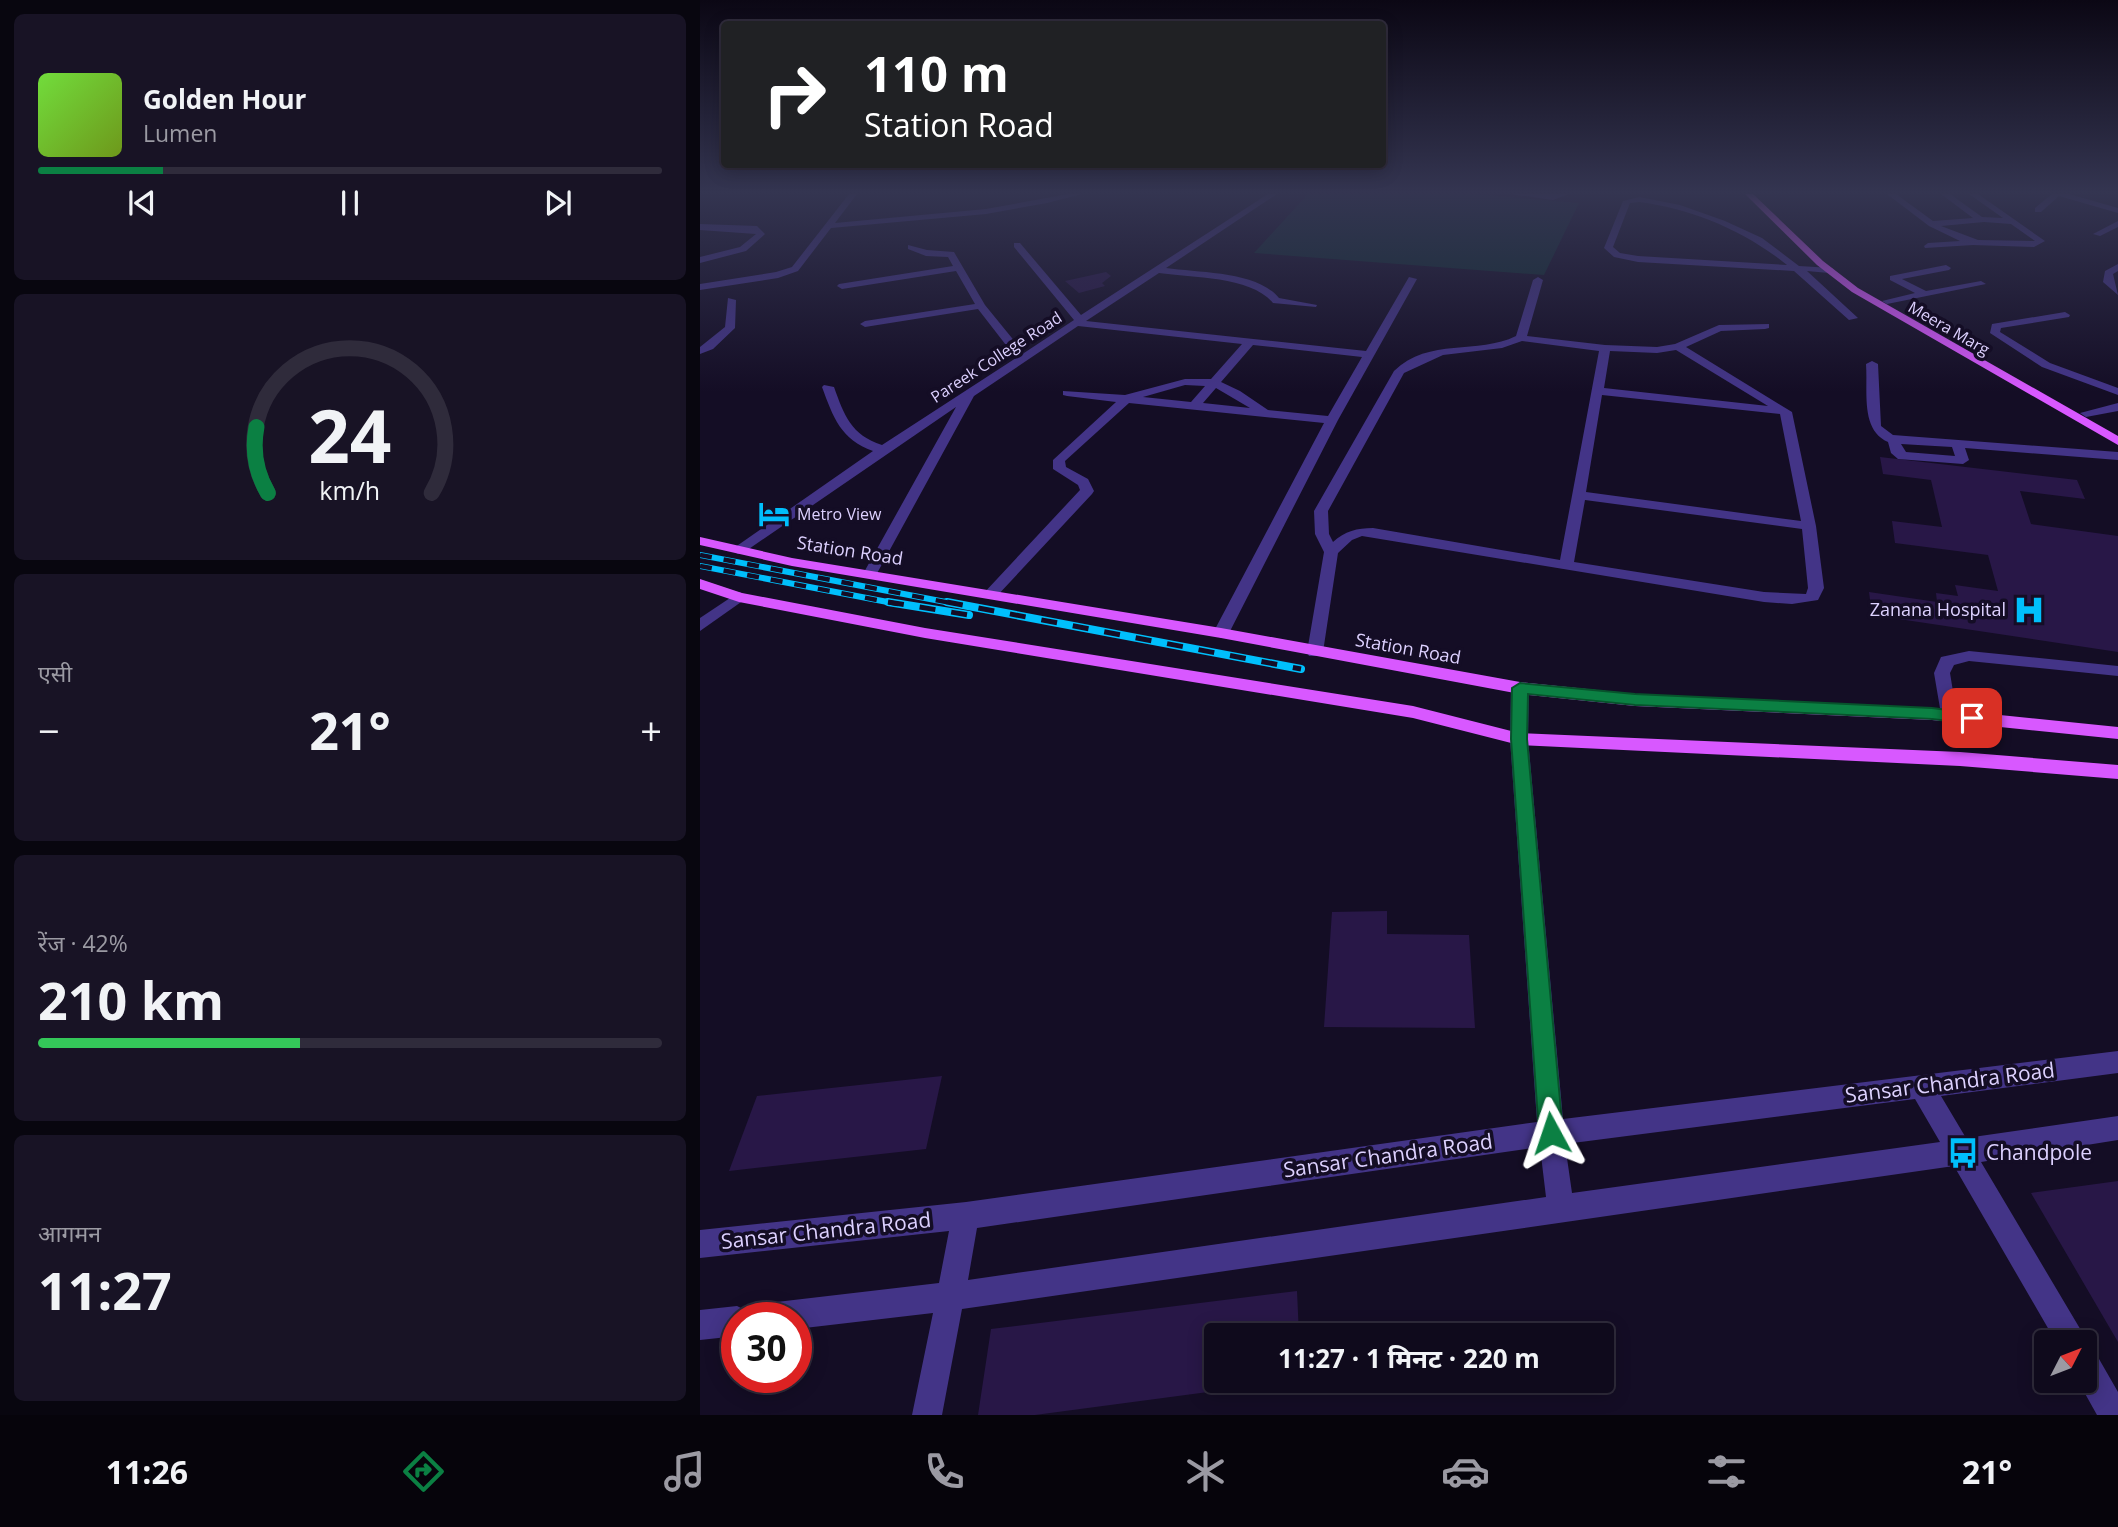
<!DOCTYPE html>
<html lang="hi">
<head>
<meta charset="utf-8">
<style>
  :root { --surface:#0f0a1c; --page:#181325; --text:#f1f3f6; --muted:#9b9aa3; --line:#2f2b3b; --accent:#0b8043 }
  body { margin:0; font-family:"Open Sans","Noto Sans Devanagari",sans-serif; background:var(--page); color:var(--text); height:100vh; display:flex; flex-direction:column; font-size:26px; white-space:nowrap }
  * { box-sizing:border-box; margin:0 }
  p { font-size:23px; color:var(--muted) }
  .icon { flex:none; width:38px; height:38px; fill:none; stroke:currentColor; stroke-width:2; stroke-linecap:round; stroke-linejoin:round }
  .map { position:relative; flex:1; overflow:hidden }
  .drawer { display:flex; flex-direction:column; gap:14px; padding:14px; background:#08060f; width:700px }
  .drawer>* { flex:none }
  .banner { position:absolute; left:21px; top:21px; width:665px; height:147px; border-radius:7px; box-shadow:0 4px 18px #0003,0 0 0 2px var(--line); background:#202124; color:#fff; overflow:hidden }
  .needle { width:46px; rotate:48deg }
  .controls { position:absolute; left:1334px; top:1330px; display:grid; gap:14px }
  .controls a { display:grid; place-items:center; width:63px; height:63px; border-radius:7px; background:var(--surface); box-shadow:0 4px 18px #0003,0 0 0 2px var(--line); font-size:35px }
  .speed { position:absolute; left:21px; top:1302px; display:flex; gap:14px; font-size:35px; font-weight:700; text-align:center }
  .speed>* { display:grid; place-content:center; width:91px; height:91px; border-radius:50%; background:var(--surface); box-shadow:0 4px 18px #0003,0 0 0 2px var(--line); line-height:1 }
  .speed .limit { border:10px solid #d22; background:#fff; color:#111 }
  .pin { position:absolute; display:grid; place-items:center; width:60px; height:60px; color:#fff; margin:-30px; border-radius:14px; box-shadow:0 4px 10px #0006 }
  .me { position:absolute; width:77px; margin:-38px; rotate:355deg; stroke-linejoin:round; filter:drop-shadow(0 0 5px #0008) }
  .turn { display:flex; align-items:center; gap:24px; height:147px; padding:0 28px; font-size:32px }
  .turn .icon { width:91px; height:91px; stroke-width:2.5 }
  .turn b { display:block; font-size:49px; line-height:60px }
  .big { font-size:52px; font-weight:700; line-height:1.1 }
  .drawer .tile { flex:1; display:flex; flex-direction:column; justify-content:center; gap:10px; min-width:0; padding:0 24px; border-radius:10px; background:var(--page) }
  .drawer .dial { align-items:center; gap:0 }
  .dial svg { height:182px; overflow:visible; fill:none; stroke:var(--line); stroke-width:7; stroke-linecap:round; text-anchor:middle }
  .dial text { fill:var(--text); stroke:none }
  .song { display:flex; align-items:center; gap:21px }
  .cover { width:84px; height:84px; border-radius:10px; background:linear-gradient(135deg,hsl(100 70% 55%),hsl(80 70% 35%)) }
  .played { height:7px; border-radius:4px; background:linear-gradient(90deg,var(--accent) 20%,var(--line) 20%) }
  .keys { display:flex; justify-content:space-around; direction:ltr }
  .heat { display:flex; justify-content:space-between; align-items:center; font-size:38px; direction:ltr }
  .charge { height:10px; border-radius:5px; background:linear-gradient(90deg,#34c759 42%,var(--line) 0) }
  .trip { position:absolute; left:504px; top:1323px; width:410px; height:70px; border-radius:7px; background:var(--surface); box-shadow:0 4px 18px #0003,0 0 0 2px var(--line); font-weight:700; line-height:70px; text-align:center }
  .menu { display:flex; height:112px; justify-content:space-around; align-items:center; background:#06040b; color:var(--muted) }
  .menu .icon { width:49px; height:49px }
  .menu .selected { color:var(--accent) }
  .menu b { font-size:32px; color:var(--text) }
  main { display:flex; flex:1; min-height:0 }
  .map>svg:first-child { display:block }
  .green { fill:#0f2c30 }
  .building { fill:#281747 }
  .lines { fill:none; stroke-linecap:round; stroke-linejoin:round }
  .minor { fill:#433487; fill-rule:evenodd }
  .major { fill:#d858ff; fill-rule:evenodd }
  .rail-far1-casing { stroke:#00bffc; stroke-width:6 }
  .rail-casing { stroke:#00bffc; stroke-width:8 }
  .rail-far1 { stroke:#140d25; stroke-width:4.5; stroke-dasharray:12; stroke-linecap:butt }
  .rail { stroke:#140d25; stroke-width:5; stroke-dasharray:16; stroke-linecap:butt }
  .route { fill:#0b8043; stroke:#07532c; stroke-width:2 }
  .labels { text-anchor:middle; stroke-width:7; stroke-linejoin:round; paint-order:stroke }
  .far-street-label { font-size:16px; fill:#ddd1ff; stroke:#140d25 }
  .far-poi-label { font-size:16px; fill:#ddd1ff; stroke:#140d25; text-anchor:start }
  .street-label { font-size:18px; fill:#ddd1ff; stroke:#140d25 }
  .poi-label { font-size:18px; fill:#ddd1ff; stroke:#140d25; text-anchor:end }
  .near-street-label { font-size:21px; fill:#ddd1ff; stroke:#140d25 }
  .near-poi-label { font-size:21px; fill:#ddd1ff; stroke:#140d25; text-anchor:start }
</style>
</head>
<body>
<main>
<section class="drawer">
<div class="tile">
<div class="song"><i class="cover"></i><div><b>Golden Hour</b><p>Lumen</p></div></div>
<div class="played"></div>
<div class="keys"><svg class="icon" aria-label="previous" viewBox="0 0 24 24"><path d="M18 5L8 12l10 7zM5 5v14"/></svg><svg class="icon" aria-label="pause" viewBox="0 0 24 24"><path d="M8 5v14M16 5v14"/></svg><svg class="icon" aria-label="next" viewBox="0 0 24 24"><path d="M6 5l10 7-10 7zM19 5v14"/></svg></div>
</div>
<div class="tile dial"><svg viewBox="0 0 100 80">
<path d="M14 69A42 42 0 1 1 86 69"/>
<path d="M14 69A42 42 0 0 1 9 40" stroke="#0b8043"/>
<text x="50" y="56" font-size="32" font-weight="700">24</text>
<text x="50" y="72" font-size="11">km/h</text>
</svg></div>
<div class="tile"><p>एसी</p>
<div class="heat"><a>−</a><b class="big">21°</b><a>+</a></div>
</div>
<div class="tile"><p>रेंज · 42%</p><b class="big">210 km</b><div class="charge"></div></div>
<div class="tile"><p>आगमन</p><b class="big">11:27</b></div>
</section>
<div class="map">
<svg width="1418" height="1415" viewBox="0 0 1418 1415">
  <rect width="100%" height="100%" fill="#140d25"/>
  <path class="green" d="M 608,194 L 775,194 L 879,203 L 844,275 L 554,253 Z"/>
  <g class="building">
    <path d="M 406,272 L 411,276 L 402,283 L 405,286 L 379,293 L 365,281 Z"/>
    <path d="M 1180,457 L 1377,480 L 1385,499 L 1320,491 L 1331,524 L 1418,536 L 1418,652 L 1172,615 L 1169,592 L 1237,602 L 1236,593 L 1258,596 L 1255,585 L 1298,591 L 1288,555 L 1195,543 L 1192,521 L 1242,527 L 1231,480 L 1183,474 Z"/>
    <path d="M 687,911 L 687,934 L 769,935 L 775,1028 L 624,1027 L 632,912 Z"/>
    <path d="M 242,1076 L 226,1149 L 29,1171 L 57,1096 Z"/>
    <path d="M 1418,1181 L 1418,1342 L 1331,1193 Z"/>
    <path d="M 597,1291 L 599,1335 L 516,1335 L 516,1381 L 584,1382 L 335,1415 L 278,1415 L 291,1329 Z"/>
  </g>
  <g class="lines">
    <g class="minor">
      <path d="M 149,194 L 157,194 L 135,223 L 286,209 L 368,194 L 382,194 L 347,203 L 286,214 L 131,228 L 98,271 L 78,278 L 0,290 L 0,284 L 76,272 L 92,267 Z"/>
      <path d="M 568,194 L 577,194 L 466,268 C 500,273 557,271 579,298 L 617,305 L 616,307 L 573,303 C 551,276 493,278 459,273 L 386,321 L 666,351 L 709,277 L 717,279 L 638,420 L 527,637 L 521,638 L 513,633 L 624,423 L 429,403 L 365,461 L 366,467 L 388,479 L 394,491 L 392,494 L 296,597 L 286,597 L 283,594 L 380,490 L 378,485 L 353,469 L 353,460 L 416,402 L 367,396 L 363,395 L 363,391 L 425,395 L 485,379 L 511,379 L 542,344 L 378,326 L 274,396 L 175,577 L 165,577 L 163,574 L 256,407 L 43,553 L 38,554 L 31,550 L 173,451 C 141,440 133,417 122,387 L 124,385 L 134,387 C 144,415 151,435 182,445 L 316,358 L 278,309 L 165,327 L 160,324 L 165,321 L 275,304 L 256,271 L 142,289 L 137,286 L 139,284 L 253,266 L 248,257 L 226,256 L 208,249 L 208,245 L 227,250 L 254,252 L 285,305 L 324,353 L 374,320 L 314,247 L 314,243 L 320,243 L 381,315 ZM 553,345 L 662,357 L 628,416 L 568,410 L 540,391 L 521,382 ZM 485,385 L 505,386 L 491,402 L 443,397 ZM 516,388 L 550,408 L 503,403 Z"/>
      <path d="M 811,194 L 869,194 L 853,200 Z"/>
      <path d="M 1187,194 L 1196,194 L 1233,221 L 1273,218 L 1241,194 L 1250,194 L 1282,217 L 1303,218 L 1269,194 L 1278,194 L 1345,241 L 1334,247 L 1273,245 L 1225,248 L 1224,246 L 1228,243 L 1260,241 L 1229,226 ZM 1284,222 L 1311,224 L 1335,241 L 1278,240 L 1241,226 Z"/>
      <path d="M 1352,194 L 1369,194 L 1418,208 L 1418,213 L 1359,196 L 1341,212 L 1335,212 L 1335,208 Z"/>
      <path d="M 939,197 L 980,205 L 1025,221 L 1062,238 L 1099,266 L 1132,268 L 1134,270 L 1129,273 L 1107,271 L 1158,318 L 1149,320 L 1094,271 L 938,262 L 914,257 L 904,248 L 923,201 ZM 939,202 C 993,209 1045,231 1087,265 L 938,256 L 920,253 L 913,247 L 930,203 Z"/>
      <path d="M 1418,221 L 1418,227 L 1400,236 L 1393,234 Z"/>
      <path d="M 0,224 L 57,226 L 65,234 L 46,251 L 0,263 L 0,257 L 40,247 L 56,234 L 0,230 Z"/>
      <path d="M 1418,264 L 1418,271 L 1413,274 L 1418,295 L 1403,282 L 1405,271 Z"/>
      <path d="M 1246,265 L 1251,268 L 1249,270 L 1202,279 L 1226,291 L 1281,281 L 1286,284 L 1187,304 L 1182,301 L 1215,293 L 1190,280 L 1190,276 Z"/>
      <path d="M 838,277 L 843,280 L 827,336 L 905,345 L 957,347 L 975,344 L 1019,325 L 1069,324 L 1069,328 L 1065,329 L 1021,331 L 986,347 L 1092,412 L 1116,526 L 1124,588 L 1118,600 L 1092,604 L 1064,602 L 662,536 L 652,540 L 638,553 L 623,652 L 621,656 L 609,656 L 607,652 L 624,552 L 615,534 L 614,511 L 694,371 C 729,337 778,355 816,336 L 833,280 ZM 822,341 L 899,351 L 860,560 L 673,528 C 657,528 645,531 633,542 L 629,534 L 628,511 L 704,373 L 743,355 L 802,348 ZM 976,350 L 1068,406 L 904,388 L 910,351 L 957,353 ZM 902,395 L 1080,414 L 1101,521 L 886,492 ZM 885,500 L 1102,529 L 1108,588 L 1106,594 L 1064,592 L 874,562 Z"/>
      <path d="M 28,298 L 36,300 L 35,328 L 13,349 L 0,354 L 0,347 L 25,327 Z"/>
      <path d="M 1365,312 L 1370,315 L 1369,317 L 1301,328 L 1300,332 L 1350,363 L 1418,388 L 1418,395 L 1342,367 L 1290,333 L 1292,324 Z"/>
      <path d="M 1172,361 L 1178,364 L 1181,426 L 1193,435 L 1418,452 L 1418,460 L 1265,448 L 1269,460 L 1263,464 L 1198,459 L 1191,453 L 1188,442 C 1160,430 1168,391 1166,364 ZM 1201,444 L 1252,447 L 1255,456 L 1206,452 Z"/>
      <path d="M 1418,403 L 1418,411 L 1386,417 L 1380,413 Z"/>
      <path d="M 39,592 L 44,594 L 47,597 L 44,600 L 0,631 L 0,618 Z"/>
      <path d="M 1269,651 L 1418,666 L 1418,676 L 1269,661 L 1254,665 L 1250,673 L 1257,716 L 1254,720 L 1242,720 L 1234,673 L 1241,657 Z"/>
      <path d="M 820,682 L 829,688 L 828,739 L 863,1119 L 1418,1051 L 1418,1073 L 1241,1096 L 1266,1138 L 1418,1116 L 1418,1140 L 1281,1162 L 1382,1332 L 1387,1342 L 1384,1348 L 1384,1342 L 1356,1342 L 1254,1166 L 262,1309 L 242,1415 L 212,1415 L 233,1313 L 96,1329 L 96,1318 L 54,1318 L 58,1308 L 68,1303 L 239,1283 L 249,1231 L 0,1258 L 0,1230 L 266,1202 L 837,1122 L 810,739 L 811,688 ZM 1215,1099 L 1240,1142 L 872,1193 L 865,1144 ZM 840,1147 L 846,1197 L 268,1280 L 277,1228 Z"/>
      <path d="M 37,1306 L 47,1311 L 50,1318 L 37,1318 L 37,1336 L 0,1340 L 0,1310 Z"/>
      <path d="M 1384,1348 L 1395,1352 L 1418,1392 L 1418,1415 L 1397,1415 L 1378,1381 L 1384,1381 Z"/>
    </g>
    <g class="major">
      <path d="M 1045,194 L 1053,194 L 1123,261 L 1158,288 L 1418,436 L 1418,445 L 1152,292 L 1117,265 Z"/>
      <path d="M 0,537 L 92,558 L 521,628 L 820,682 L 935,694 L 1232,708 L 1418,727 L 1418,739 L 1232,720 L 935,706 L 820,694 L 521,638 L 92,566 L 0,545 Z"/>
      <path d="M 0,579 L 42,593 L 225,628 L 713,706 L 819,733 L 1260,752 L 1418,765 L 1418,779 L 1260,766 L 819,745 L 713,718 L 225,638 L 39,602 L 0,589 Z"/>
    </g>
    <defs>
      <g id="rail-far1">
        <path d="M 0,555 L 256,604"/>
        <path d="M 0,566 L 198,604"/>
      </g>
      <g id="rail">
        <path d="M 188,602 L 269,615"/>
        <path d="M 247,602 L 601,669"/>
      </g>
    </defs>
    <use href="#rail-far1" class="rail-far1-casing"/>
    <use href="#rail" class="rail-casing"/>
    <use href="#rail-far1" class="rail-far1"/>
    <use href="#rail" class="rail"/>
  </g>
  <linearGradient id="sky" x2="0" y2="1"><stop stop-color="#0b0714"/><stop offset="0.49" stop-color="#343551"/><stop offset="1" stop-color="#343551" stop-opacity="0"/></linearGradient>
  <rect width="1418" height="392" fill="url(#sky)"/>
  <path class="route" d="M 820,683 L 935,694 L 1232,708 L 1272,713 L 1280,718 L 1272,724 L 1232,719 L 935,705 L 828,694 L 827,739 L 863,1133 L 859,1141 L 851,1144 L 843,1141 L 839,1133 L 811,739 L 812,688 Z"/>
  <defs>
    <symbol id="hotel-bare" viewBox="-9 -9 18 18"><path d="M-6-4.5h1.5V1H6V5H4.5V3h-9V5H-6ZM-4 0a1.8 1.8 0 1 1 3.6 0ZM.5 0V-2.5h3Q6-2.5 6 0Z" fill="#00bffc" stroke="#140d25" stroke-width="2.5" paint-order="stroke"/></symbol>
    <symbol id="hospital-bare" viewBox="-9 -9 18 18"><path d="M-5-5h3v3.5h4V-5h3V5h-3V1.5h-4V5h-3Z" fill="#00bffc" stroke="#140d25" stroke-width="2.5" paint-order="stroke"/></symbol>
    <symbol id="bus-bare" viewBox="-9 -9 18 18"><path d="M-5-6H5V4H4V6H2V4H-2V6H-4V4H-5ZM-3.5-4V0h7V-4ZM-3.5 1.2v1.5H-2V1.2ZM2 1.2v1.5H3.5V1.2Z" fill="#00bffc" stroke="#140d25" stroke-width="2.5" paint-order="stroke"/></symbol>
  </defs>
  <g fill-rule="evenodd">
    <use href="#hotel-bare" x="52" y="492" width="44" height="44"/>
    <use href="#hospital-bare" x="1307" y="588" width="44" height="44"/>
    <use href="#bus-bare" x="1241" y="1131" width="44" height="44"/>
  </g>
  <g class="labels">
    <g class="far-street-label">
      <text transform="translate(1249 328) rotate(30)" y="6">Meera Marg</text>
      <text transform="translate(296 357) rotate(-33)" y="6">Pareek College Road</text>
    </g>
    <g class="far-poi-label">
      <text x="97" y="520">Metro View</text>
    </g>
    <g class="street-label">
      <text transform="translate(150 551) rotate(9)" y="6">Station Road</text>
      <text transform="translate(708 649) rotate(10)" y="6">Station Road</text>
    </g>
    <g class="poi-label">
      <text x="1306" y="616">Zanana Hospital</text>
    </g>
    <g class="near-street-label">
      <text transform="translate(1250 1083) rotate(-7)" y="7">Sansar Chandra Road</text>
      <text transform="translate(688 1156) rotate(-8)" y="7">Sansar Chandra Road</text>
      <text transform="translate(126 1231) rotate(-6)" y="7">Sansar Chandra Road</text>
    </g>
    <g class="near-poi-label">
      <text x="1286" y="1160">Chandpole</text>
    </g>
  </g>
</svg>
<div class="controls">
<a><svg class="needle" viewBox="-14 -14 28 28"><path d="M0-13l5 13h-10z" fill="#e53935"/><path d="M0 13l5-13h-10z" fill="#9b9aa3"/></svg></a>
</div>
<div class="speed"><div class="limit">30</div></div>
<div class="pin" style="left:1272px;top:718px;background:#d93025"><svg class="icon" aria-label="arrive" viewBox="0 0 24 24"><path d="M6 21V4h12l-3 4 3 4H6"/></svg></div>
<svg class="me" style="left:851px;top:1133px" viewBox="-20 -20 40 40"><path d="M0-17L14 15 0 8-14 15z" fill="#0b8043" stroke="#fff" stroke-width="4"/></svg>
<div class="trip">11:27 · 1 मिनट · 220 m</div>
<div class="banner">
<div class="turn"><svg class="icon" aria-label="right" viewBox="0 0 24 24"><path d="M7 20v-9h11M14 6l5 5-5 5"/></svg><div><b>110 m</b>Station Road</div></div>
</div>
</div>
</main>
<nav class="menu">
<b>11:26</b>
<svg class="icon selected" aria-label="directions" viewBox="0 0 24 24"><path d="M12 3l9 9-9 9-9-9zM9 14v-3h6M13 9l2 2-2 2"/></svg>
<svg class="icon" aria-label="music" viewBox="0 0 24 24"><path d="M9 18V5l10-2v13"/><circle cx="6" cy="18" r="3"/><circle cx="16" cy="16" r="3"/></svg>
<svg class="icon" aria-label="phone" viewBox="0 0 24 24"><path d="M5 4h4l2 5-3 2q2 4 5 5l2-3 5 2v4C11 20 4 13 5 4z"/></svg>
<svg class="icon" aria-label="climate" viewBox="0 0 24 24"><path d="M12 3v18M4 7l16 10M4 17L20 7"/></svg>
<svg class="icon" aria-label="car" viewBox="0 0 24 24"><path d="M5 17H2v-5l4-1 3-4h7l3 4 3 1v5h-3M9 17h6M6 11h13"/><circle cx="7" cy="17" r="2"/><circle cx="17" cy="17" r="2"/></svg>
<svg class="icon" aria-label="filters" viewBox="0 0 24 24"><path d="M4 7h16M4 17h16"/><circle cx="9" cy="7" r="2"/><circle cx="15" cy="17" r="2"/></svg>
<b>21°</b>
</nav>
</body>
</html>
